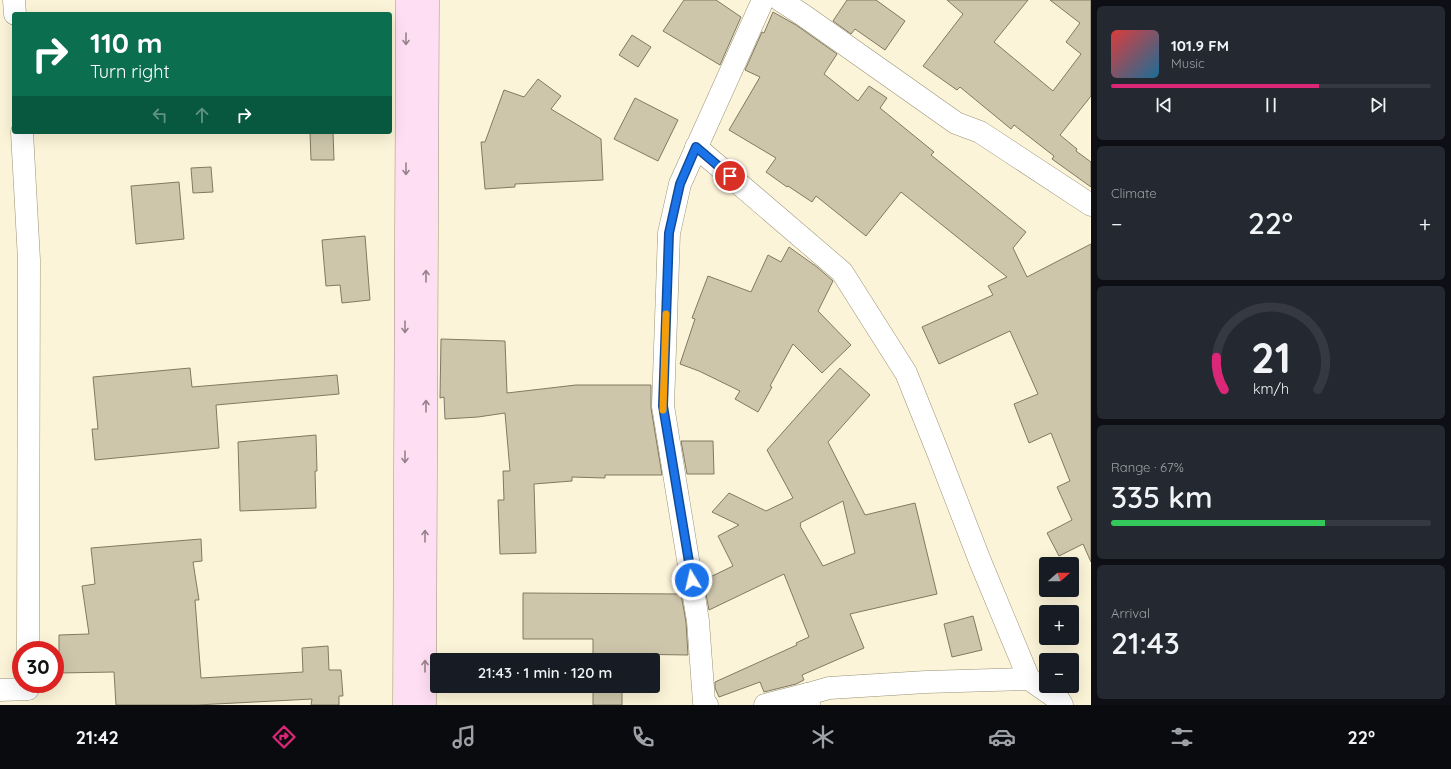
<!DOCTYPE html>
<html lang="en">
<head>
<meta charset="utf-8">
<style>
  :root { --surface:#171b24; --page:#242831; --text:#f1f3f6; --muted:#9ea1a6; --line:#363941; --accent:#db2777 }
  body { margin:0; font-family:Quicksand,sans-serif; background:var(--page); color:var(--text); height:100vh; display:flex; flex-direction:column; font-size:15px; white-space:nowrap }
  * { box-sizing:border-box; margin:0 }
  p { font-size:13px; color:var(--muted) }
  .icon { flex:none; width:22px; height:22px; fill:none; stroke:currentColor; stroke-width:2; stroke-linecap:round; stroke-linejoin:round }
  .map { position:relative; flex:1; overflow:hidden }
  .sheet { display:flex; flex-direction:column; gap:6px; padding:6px; background:#0d0f14; width:360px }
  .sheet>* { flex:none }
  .hud { position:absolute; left:12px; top:12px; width:380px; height:122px; border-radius:4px; box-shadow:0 4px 16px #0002; background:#0b6e4f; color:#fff; overflow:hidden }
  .needle { width:26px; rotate:70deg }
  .fabs { position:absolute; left:1039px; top:557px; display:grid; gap:8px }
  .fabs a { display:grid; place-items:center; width:40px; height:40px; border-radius:4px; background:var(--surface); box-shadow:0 4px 16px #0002; font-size:20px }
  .speed { position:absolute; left:12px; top:641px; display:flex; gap:8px; font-size:20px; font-weight:700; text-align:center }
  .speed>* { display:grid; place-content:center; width:52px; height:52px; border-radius:50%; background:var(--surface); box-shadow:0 4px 16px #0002; line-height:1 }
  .speed .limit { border:6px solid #d22; background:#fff; color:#111 }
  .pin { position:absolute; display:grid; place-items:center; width:34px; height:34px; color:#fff; margin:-17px; border:2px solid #fff; border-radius:50%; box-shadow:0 1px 4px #0007 }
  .me { position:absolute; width:44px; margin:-22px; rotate:351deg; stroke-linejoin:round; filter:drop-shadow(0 0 3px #0008) }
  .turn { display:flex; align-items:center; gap:14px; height:84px; padding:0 12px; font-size:18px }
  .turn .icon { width:52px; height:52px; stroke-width:2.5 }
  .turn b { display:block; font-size:28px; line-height:34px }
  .lanes { display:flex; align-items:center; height:38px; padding:0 12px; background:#0003; justify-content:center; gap:20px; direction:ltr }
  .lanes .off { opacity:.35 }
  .big { font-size:30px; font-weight:600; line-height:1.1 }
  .sheet .tile { flex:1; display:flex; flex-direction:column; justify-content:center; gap:6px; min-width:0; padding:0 14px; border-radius:6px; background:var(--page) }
  .sheet .dial { align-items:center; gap:0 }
  .dial svg { height:104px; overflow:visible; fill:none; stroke:var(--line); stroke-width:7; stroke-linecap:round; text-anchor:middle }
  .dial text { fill:var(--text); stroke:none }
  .song { display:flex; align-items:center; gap:12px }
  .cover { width:48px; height:48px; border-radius:6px; background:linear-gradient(135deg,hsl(0 70% 55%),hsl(200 70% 35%)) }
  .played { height:4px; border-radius:2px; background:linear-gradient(90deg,var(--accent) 65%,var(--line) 65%) }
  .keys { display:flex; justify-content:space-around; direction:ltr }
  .heat { display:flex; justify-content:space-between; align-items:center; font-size:22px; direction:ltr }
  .charge { height:6px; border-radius:3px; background:linear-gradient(90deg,#34c759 67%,var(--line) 0) }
  .trip { position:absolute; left:430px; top:653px; width:230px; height:40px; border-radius:4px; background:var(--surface); box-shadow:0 4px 16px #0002; font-weight:600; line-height:40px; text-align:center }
  .tab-bar { display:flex; height:64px; justify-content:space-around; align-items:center; background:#090b0e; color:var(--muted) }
  .tab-bar .icon { width:28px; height:28px }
  .tab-bar .current { color:var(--accent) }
  .tab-bar b { font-size:18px; color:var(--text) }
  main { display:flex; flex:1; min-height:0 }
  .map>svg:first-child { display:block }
  .building { fill:#cdc6ab; stroke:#807a61; fill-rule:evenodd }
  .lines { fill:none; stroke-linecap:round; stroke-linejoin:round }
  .minor-casing { stroke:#999278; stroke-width:23 }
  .secondary-casing { stroke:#999278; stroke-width:23 }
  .minor { stroke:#fff; stroke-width:22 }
  .secondary { stroke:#fedef3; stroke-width:22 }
  .oneway { stroke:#96838a }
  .route-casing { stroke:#114b97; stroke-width:10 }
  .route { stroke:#1a73e8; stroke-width:7 }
  .slow { stroke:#f59e0b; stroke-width:7 }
</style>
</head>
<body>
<main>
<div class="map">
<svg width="1091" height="705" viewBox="0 0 1091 705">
  <rect width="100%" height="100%" fill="#fcf4d8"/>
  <g class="building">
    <path d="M 684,0 L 716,0 L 741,17 L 720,65 L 663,31 Z"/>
    <path d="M 847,0 L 876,0 L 905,21 L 885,50 L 855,29 L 851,34 L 833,21 Z"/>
    <path d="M 947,0 L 1028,0 L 994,42 L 1053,91 L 1081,54 L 1066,42 L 1080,23 L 1050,0 L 1091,0 L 1091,96 L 1060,135 L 1077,149 L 1076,151 L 1091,162 L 1091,187 L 1052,159 L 1054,156 L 1014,125 L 1011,129 L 960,87 L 957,90 L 923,66 L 963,14 Z"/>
    <path d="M 773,12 L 796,25 L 837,54 L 824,74 L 858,101 L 869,86 L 887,98 L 880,108 L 934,152 L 931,155 L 1026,232 L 1013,248 L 1027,277 L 1091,244 L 1091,562 L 1083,544 L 1059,556 L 1047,533 L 1072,520 L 1057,487 L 1070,481 L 1051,433 L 1029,443 L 1014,404 L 1038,394 L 1010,331 L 939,364 L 922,327 L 993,295 L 988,286 L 1007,277 L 901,192 L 866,236 L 816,196 L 812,202 L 788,186 L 787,187 L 766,172 L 776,158 L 729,130 L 760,77 L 745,70 L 762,32 L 764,33 Z"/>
    <path d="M 632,35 L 651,47 L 638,67 L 619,55 Z"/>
    <path d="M 538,79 L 561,96 L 551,109 L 601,139 L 603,180 L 515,184 L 515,187 L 485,189 L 481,142 L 485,142 L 504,90 L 524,97 Z"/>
    <path d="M 635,98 L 678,120 L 658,161 L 614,139 Z"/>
    <path d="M 310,132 L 333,132 L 334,160 L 311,160 Z"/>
    <path d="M 211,167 L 213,192 L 193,193 L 191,168 Z"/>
    <path d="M 179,182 L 184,239 L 136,244 L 131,186 Z"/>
    <path d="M 365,236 L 370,300 L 342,303 L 340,285 L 326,286 L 322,240 Z"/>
    <path d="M 789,247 L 817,267 L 833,281 L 818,311 L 851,345 L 822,373 L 793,344 L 770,386 L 772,387 L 758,412 L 735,399 L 740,391 L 699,371 L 680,364 L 695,319 L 692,318 L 708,276 L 751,292 L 768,255 L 781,262 Z"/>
    <path d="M 441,339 L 505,341 L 507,393 L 576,385 L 651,385 L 651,408 L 662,475 L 605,475 L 605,478 L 572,477 L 572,481 L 534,484 L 536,553 L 500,554 L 498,500 L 504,500 L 503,471 L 510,471 L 505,413 L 478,417 L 445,419 L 444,397 L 440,398 Z"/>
    <path d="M 190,368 L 192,387 L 337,375 L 339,394 L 216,405 L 219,448 L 95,460 L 92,429 L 98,429 L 93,377 Z"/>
    <path d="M 840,368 L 870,395 L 828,442 L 865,515 L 915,503 L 937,594 L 850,614 L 864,648 L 802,675 L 804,680 L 796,684 L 764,692 L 760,682 L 719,697 L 715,688 L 715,682 L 797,645 L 796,643 L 809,637 L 784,574 L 709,610 L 706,594 L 707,594 L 704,580 L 733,566 L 718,536 L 739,525 L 712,512 L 729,493 L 766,511 L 793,498 L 767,450 ZM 843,501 L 855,553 L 823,566 L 800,526 L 801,525 L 800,523 Z"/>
    <path d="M 316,435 L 317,471 L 315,471 L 316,508 L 240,511 L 238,442 Z"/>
    <path d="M 681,441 L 713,441 L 714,474 L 687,474 Z"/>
    <path d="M 201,539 L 202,561 L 193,562 L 199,600 L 195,600 L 201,678 L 303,672 L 302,648 L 328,646 L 329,670 L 341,670 L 343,696 L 339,696 L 339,705 L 311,705 L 312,699 L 197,705 L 116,705 L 114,672 L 59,673 L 59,635 L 89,634 L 82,586 L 95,584 L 91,548 Z"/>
    <path d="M 523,593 L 681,594 L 686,622 L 688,655 L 622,654 L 622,660 L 593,660 L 593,639 L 523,639 Z"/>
    <path d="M 973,616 L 982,650 L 952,657 L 944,624 Z"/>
    <rect x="593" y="686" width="29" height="19"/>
  </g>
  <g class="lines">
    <defs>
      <g id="minor">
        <path d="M 14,0 L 15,14"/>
        <path d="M 780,0 L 803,15 L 956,123 L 980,132 L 1091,205"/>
        <path d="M 22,132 L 29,260 L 28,650"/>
        <path d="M 696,147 L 842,272 L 906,373 L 937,450 L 980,561 L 1029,679"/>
        <path d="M 0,690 L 28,689"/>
        <path d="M 808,694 L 829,688 L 926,682 L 1029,679 L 1059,700 L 1062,705"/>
        <path d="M 707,705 L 704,702 L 698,621 L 663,406 L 669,233 L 680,184 L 763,0"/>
        <path d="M 765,705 L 808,694 L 809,705"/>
      </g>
      <g id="secondary">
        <path d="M 404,705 L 407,0"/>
        <path d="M 425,705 L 428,0"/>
      </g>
    </defs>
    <use href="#minor" class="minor-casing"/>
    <use href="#secondary" class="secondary-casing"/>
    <use href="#minor" class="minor"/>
    <use href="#secondary" class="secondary"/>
  </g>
  <defs><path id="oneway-shaft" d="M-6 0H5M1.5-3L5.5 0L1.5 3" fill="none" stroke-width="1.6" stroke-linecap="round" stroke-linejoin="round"/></defs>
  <g class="oneway">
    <use href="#oneway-shaft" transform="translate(406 39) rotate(90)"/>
    <use href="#oneway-shaft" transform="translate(406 169) rotate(90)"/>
    <use href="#oneway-shaft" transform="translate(426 276) rotate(-90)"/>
    <use href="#oneway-shaft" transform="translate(405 327) rotate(90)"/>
    <use href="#oneway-shaft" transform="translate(426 406) rotate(-90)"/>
    <use href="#oneway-shaft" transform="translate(405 457) rotate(90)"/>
    <use href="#oneway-shaft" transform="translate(425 536) rotate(-90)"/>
    <use href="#oneway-shaft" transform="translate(425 666) rotate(-90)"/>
  </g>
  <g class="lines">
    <defs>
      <path id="route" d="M 692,580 L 663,406 L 669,233 L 680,184 L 696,147 L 730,176"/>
    </defs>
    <use href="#route" class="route-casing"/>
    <use href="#route" class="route"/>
    <path class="slow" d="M 663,410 L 666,314"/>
  </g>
</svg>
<div class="fabs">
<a><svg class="needle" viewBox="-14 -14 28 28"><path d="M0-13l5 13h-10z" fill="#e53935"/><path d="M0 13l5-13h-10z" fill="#9ea1a6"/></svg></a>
<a>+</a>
<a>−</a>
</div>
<div class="speed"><div class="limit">30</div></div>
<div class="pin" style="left:730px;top:176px;background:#d93025"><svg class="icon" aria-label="arrive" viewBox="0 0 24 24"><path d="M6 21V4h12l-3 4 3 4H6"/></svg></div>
<svg class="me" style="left:692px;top:580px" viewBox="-20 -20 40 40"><circle r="17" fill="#1a73e8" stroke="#fff" stroke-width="3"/><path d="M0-11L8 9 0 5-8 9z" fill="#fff"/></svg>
<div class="trip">21:43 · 1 min · 120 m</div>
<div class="hud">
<div class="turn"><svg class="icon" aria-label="right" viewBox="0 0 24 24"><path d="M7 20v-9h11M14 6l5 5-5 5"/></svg><div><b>110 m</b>Turn right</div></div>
<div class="lanes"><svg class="icon off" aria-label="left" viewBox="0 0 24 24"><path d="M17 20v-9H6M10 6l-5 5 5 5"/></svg><svg class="icon off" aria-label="ahead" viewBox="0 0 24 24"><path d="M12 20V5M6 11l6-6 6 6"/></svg><svg class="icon" aria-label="right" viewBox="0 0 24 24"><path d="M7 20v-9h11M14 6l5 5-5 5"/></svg></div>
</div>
</div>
<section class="sheet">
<div class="tile">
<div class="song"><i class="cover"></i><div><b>101.9 FM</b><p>Music</p></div></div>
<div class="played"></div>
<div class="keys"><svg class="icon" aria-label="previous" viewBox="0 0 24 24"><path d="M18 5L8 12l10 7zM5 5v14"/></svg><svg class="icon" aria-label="pause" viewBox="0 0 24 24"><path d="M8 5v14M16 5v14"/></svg><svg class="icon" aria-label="next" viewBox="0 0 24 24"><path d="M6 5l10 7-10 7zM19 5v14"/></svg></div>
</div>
<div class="tile"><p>Climate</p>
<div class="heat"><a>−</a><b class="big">22°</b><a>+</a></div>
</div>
<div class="tile dial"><svg viewBox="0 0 100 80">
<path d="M14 69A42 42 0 1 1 86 69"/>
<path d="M14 69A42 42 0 0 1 8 44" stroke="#db2777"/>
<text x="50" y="56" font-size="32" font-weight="700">21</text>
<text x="50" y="72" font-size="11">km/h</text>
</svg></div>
<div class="tile"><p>Range · 67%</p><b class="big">335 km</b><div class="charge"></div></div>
<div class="tile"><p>Arrival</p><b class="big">21:43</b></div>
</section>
</main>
<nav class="tab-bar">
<b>21:42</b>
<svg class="icon current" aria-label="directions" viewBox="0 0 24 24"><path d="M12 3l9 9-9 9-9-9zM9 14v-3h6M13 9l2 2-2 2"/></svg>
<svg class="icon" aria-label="music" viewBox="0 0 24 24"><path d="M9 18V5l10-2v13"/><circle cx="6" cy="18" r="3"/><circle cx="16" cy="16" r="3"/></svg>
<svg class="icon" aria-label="phone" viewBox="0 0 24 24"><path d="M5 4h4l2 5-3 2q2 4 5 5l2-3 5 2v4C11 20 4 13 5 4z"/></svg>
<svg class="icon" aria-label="climate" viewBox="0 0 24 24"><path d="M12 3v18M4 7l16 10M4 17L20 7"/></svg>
<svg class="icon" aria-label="car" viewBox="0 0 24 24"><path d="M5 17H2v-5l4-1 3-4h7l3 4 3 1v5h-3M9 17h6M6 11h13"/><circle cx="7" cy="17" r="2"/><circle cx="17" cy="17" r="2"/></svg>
<svg class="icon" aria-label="filters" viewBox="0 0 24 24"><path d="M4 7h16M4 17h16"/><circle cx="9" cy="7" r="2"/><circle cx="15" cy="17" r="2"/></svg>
<b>22°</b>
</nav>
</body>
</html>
